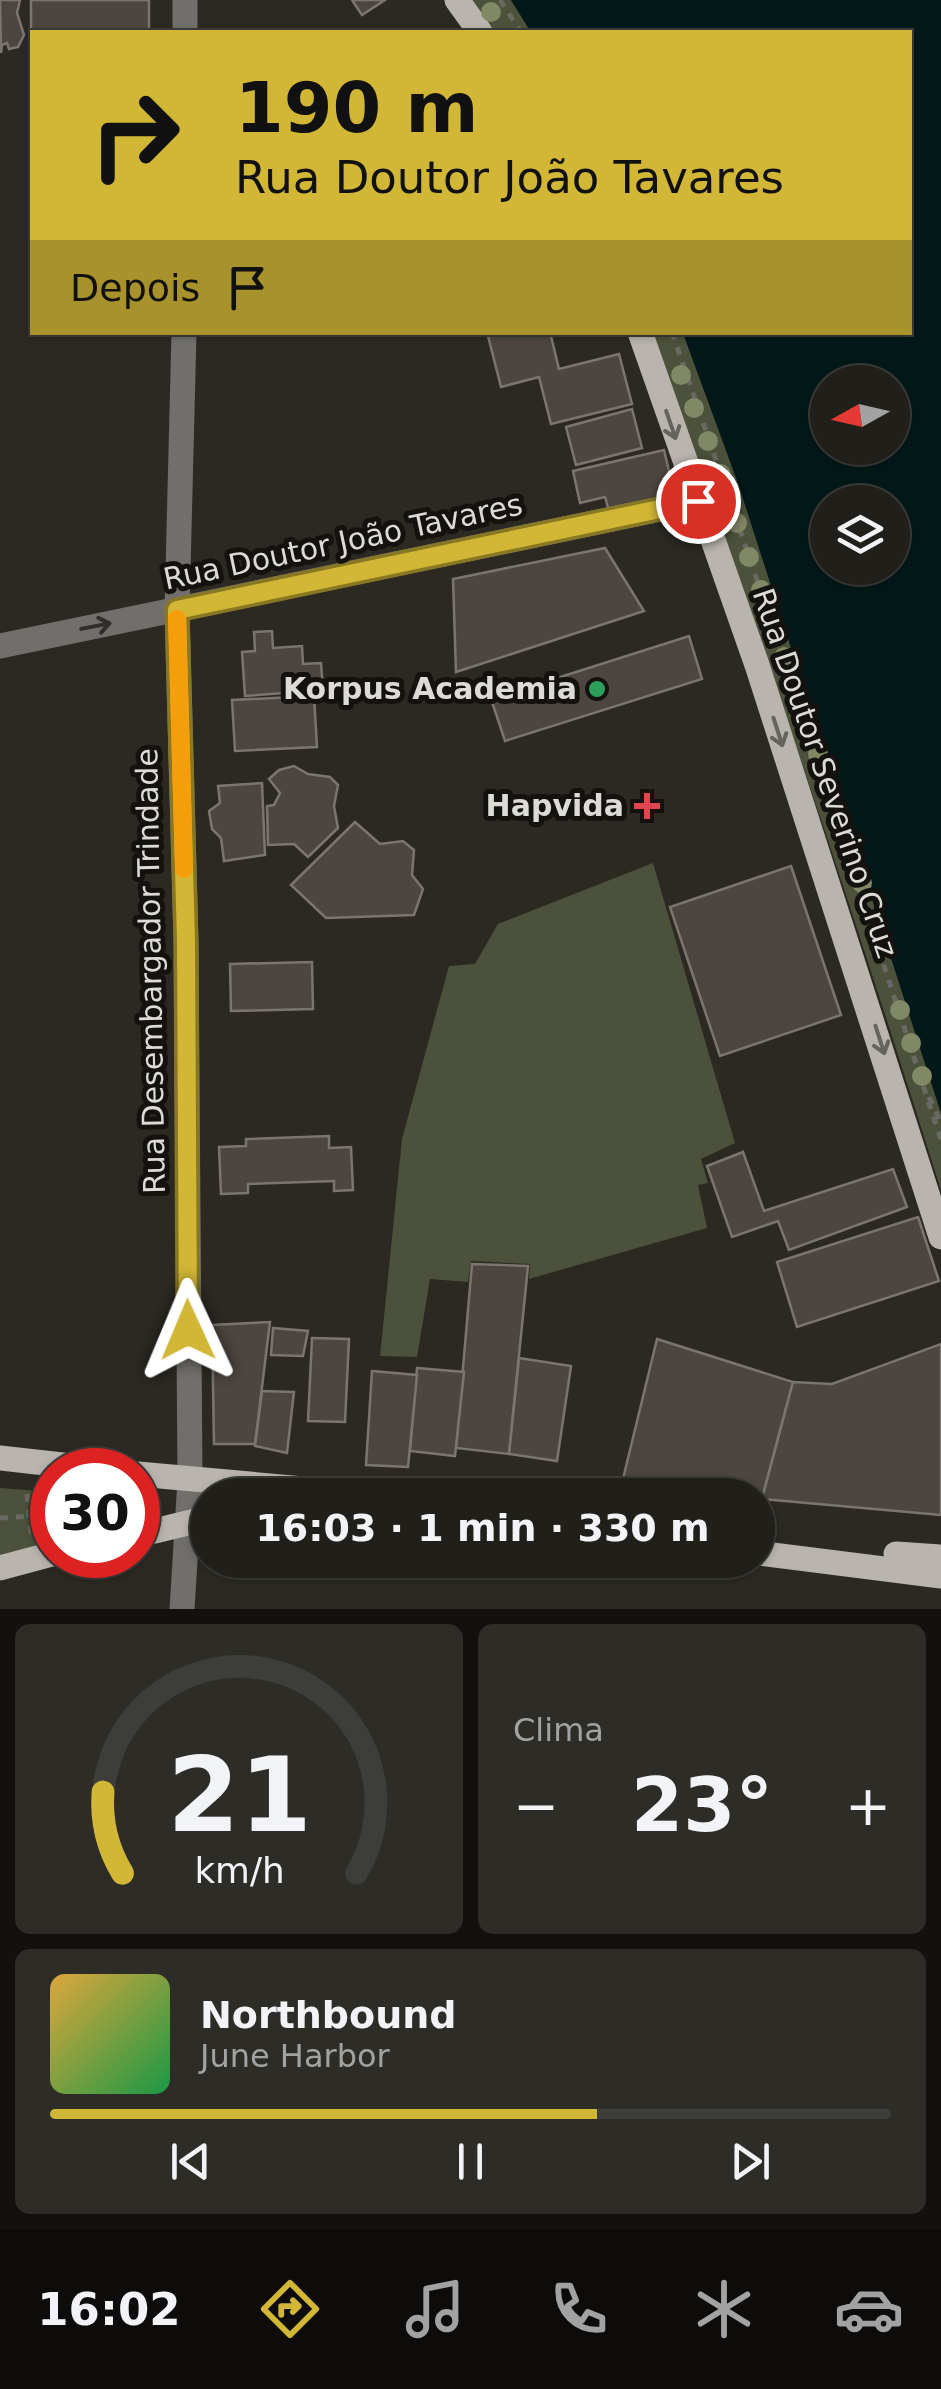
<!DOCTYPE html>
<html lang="pt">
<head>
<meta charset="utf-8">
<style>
  :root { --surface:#201f1a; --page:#2d2c27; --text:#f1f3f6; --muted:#a2a2a2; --line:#3d3d39; --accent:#d2b736 }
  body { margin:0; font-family:"DejaVu Sans",sans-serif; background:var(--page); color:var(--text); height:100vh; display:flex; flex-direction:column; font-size:38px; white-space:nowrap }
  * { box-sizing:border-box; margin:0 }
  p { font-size:32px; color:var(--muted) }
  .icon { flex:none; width:55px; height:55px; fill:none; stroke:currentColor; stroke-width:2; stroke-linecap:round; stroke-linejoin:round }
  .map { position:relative; height:1609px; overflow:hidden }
  .details { display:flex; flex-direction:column; gap:15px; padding:15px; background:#12110e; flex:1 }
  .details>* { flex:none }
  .banner { position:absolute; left:30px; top:30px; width:882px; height:305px; border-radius:0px; box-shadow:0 2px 8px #0004,0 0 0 2px var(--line); background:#d2b736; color:#111; overflow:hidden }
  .needle { width:65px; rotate:262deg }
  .tools { position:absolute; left:810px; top:365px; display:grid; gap:20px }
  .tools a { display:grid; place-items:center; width:100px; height:100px; border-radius:50%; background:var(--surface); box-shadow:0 2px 8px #0004,0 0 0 2px var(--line); font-size:50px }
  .speed { position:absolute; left:30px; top:1448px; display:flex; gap:20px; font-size:50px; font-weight:700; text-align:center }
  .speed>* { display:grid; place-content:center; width:130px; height:130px; border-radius:50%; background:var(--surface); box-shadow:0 2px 8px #0004,0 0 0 2px var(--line); line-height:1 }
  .speed .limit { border:15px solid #d22; background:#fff; color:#111 }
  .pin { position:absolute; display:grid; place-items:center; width:85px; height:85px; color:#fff; margin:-42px; border:5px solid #fff; border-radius:50%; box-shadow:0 2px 10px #0007 }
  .me { position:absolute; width:110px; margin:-55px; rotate:359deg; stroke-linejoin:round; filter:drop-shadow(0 0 8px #0008) }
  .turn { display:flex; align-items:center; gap:35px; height:210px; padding:0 40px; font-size:45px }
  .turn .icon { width:130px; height:130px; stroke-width:2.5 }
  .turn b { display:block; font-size:70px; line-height:85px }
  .then { display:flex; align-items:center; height:95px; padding:0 40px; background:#0003; gap:20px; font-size:38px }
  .big { font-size:75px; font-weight:700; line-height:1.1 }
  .details .tile { flex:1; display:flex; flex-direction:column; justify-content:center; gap:15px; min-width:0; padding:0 35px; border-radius:15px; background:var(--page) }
  .details .dial { align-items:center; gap:0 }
  .dial svg { height:260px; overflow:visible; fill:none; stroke:var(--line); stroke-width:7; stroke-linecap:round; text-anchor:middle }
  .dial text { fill:var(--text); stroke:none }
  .song { display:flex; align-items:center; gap:30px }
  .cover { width:120px; height:120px; border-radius:15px; background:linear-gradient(135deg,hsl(40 70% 55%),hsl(140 70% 35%)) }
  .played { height:10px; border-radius:5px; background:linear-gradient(90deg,var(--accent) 65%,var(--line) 65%) }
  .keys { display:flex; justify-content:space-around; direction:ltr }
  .heat { display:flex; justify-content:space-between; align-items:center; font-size:55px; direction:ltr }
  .details .tiles { flex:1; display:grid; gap:15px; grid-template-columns:1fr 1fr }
  .tile:last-child { grid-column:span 2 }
  .trip { position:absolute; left:190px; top:1478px; width:585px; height:100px; border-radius:50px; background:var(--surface); box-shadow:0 2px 8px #0004,0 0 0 2px var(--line); font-weight:700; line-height:100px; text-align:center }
  .tabs { display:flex; height:160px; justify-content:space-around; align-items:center; background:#0d0c0a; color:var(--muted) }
  .tabs .icon { width:70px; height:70px }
  .tabs .selected { color:var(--accent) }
  .tabs b { font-size:45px; color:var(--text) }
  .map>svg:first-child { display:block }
  .green { fill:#4b513a }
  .water { fill:#031819; fill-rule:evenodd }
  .building { fill:#4d4640; stroke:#7c756e; stroke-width:2.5 }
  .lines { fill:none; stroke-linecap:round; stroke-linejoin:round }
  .path { stroke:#6a6862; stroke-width:5; stroke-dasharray:8 8; stroke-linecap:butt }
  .minor { stroke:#716f6b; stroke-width:25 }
  .major { stroke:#b9b4ad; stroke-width:25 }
  .tree { fill:#818866 }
  .oneway { stroke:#66635e }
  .oneway2 { stroke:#2f2e2b }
  .route-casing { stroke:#887723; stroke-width:25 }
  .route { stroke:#d2b736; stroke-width:18 }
  .slow { stroke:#f59e0b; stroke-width:18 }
  .leisure-dot { fill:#2e9e5b; stroke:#13120f; stroke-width:4 }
  .health-dot { fill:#e0444e; stroke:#13120f; stroke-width:4 }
  .labels { text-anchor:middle; stroke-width:10; stroke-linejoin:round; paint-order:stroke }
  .street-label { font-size:30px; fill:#dcdbd6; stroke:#13120f }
  .poi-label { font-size:30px; font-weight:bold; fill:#dcdbd6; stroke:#13120f; text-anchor:end }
</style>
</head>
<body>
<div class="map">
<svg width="941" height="1609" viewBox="0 0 941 1609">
  <rect width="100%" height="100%" fill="#2b2922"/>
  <g class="green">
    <path d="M 463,0 L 511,0 L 531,32 L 487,32 Z"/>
    <path d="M 645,333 L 683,333 L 738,483 L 941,1113 L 941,1190 C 850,902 756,614 645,333 Z"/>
    <path d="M 653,863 L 735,1143 L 701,1159 L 708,1183 L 698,1185 L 707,1228 L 529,1279 L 530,1264 L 471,1261 L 468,1282 L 430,1279 L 417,1357 L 380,1356 L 402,1139 L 449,966 L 475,964 L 498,924 Z"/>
    <path d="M 0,1488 L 52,1492 L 52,1543 L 0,1557 Z"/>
    <path d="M 138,1499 L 159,1500 L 159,1515 L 138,1520 Z"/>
  </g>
  <path class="water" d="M 511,0 L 941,0 L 941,1113 L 738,483 L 683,333 L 910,332 L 910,32 L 531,32 ZM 828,382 L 892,382 L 892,448 L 828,448 ZM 828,502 L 892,502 L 892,568 L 828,568 Z"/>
  <g class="building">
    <path d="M 0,0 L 20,0 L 17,13 L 24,35 L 18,47 L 9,49 L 7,43 L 2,45 L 1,53 Z"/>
    <path d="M 31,0 L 149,0 L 149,32 L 32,32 L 31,73 Z"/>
    <path d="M 352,0 L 385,0 L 362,15 Z"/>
    <path d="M 487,332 L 550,332 L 559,369 L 619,354 L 632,404 L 551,424 L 539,377 L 501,387 Z"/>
    <path d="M 632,409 L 642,448 L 576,465 L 566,427 Z"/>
    <path d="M 664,450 L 675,496 L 609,511 L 605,497 L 580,503 L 573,471 Z"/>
    <path d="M 605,548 L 644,611 L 456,672 L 453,579 Z"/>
    <path d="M 272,631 L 273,648 L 302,646 L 303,664 L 321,663 L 323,690 L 245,696 L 242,652 L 255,651 L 254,632 Z"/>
    <path d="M 689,636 L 702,679 L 505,741 L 491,699 Z"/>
    <path d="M 314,696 L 317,747 L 235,751 L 232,700 Z"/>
    <path d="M 294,766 L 308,774 L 330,777 L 338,785 L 334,806 L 338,828 L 308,857 L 294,844 L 268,845 L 267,806 L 274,805 L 280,793 L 269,779 L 279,770 Z"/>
    <path d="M 262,783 L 265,855 L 224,861 L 221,838 L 212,829 L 209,811 L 220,803 L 218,786 Z"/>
    <path d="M 355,822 L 380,844 L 403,841 L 414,850 L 412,875 L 423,889 L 414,915 L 326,918 L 291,885 Z"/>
    <path d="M 791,866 L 841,1015 L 720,1056 L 670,907 Z"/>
    <path d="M 312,962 L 313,1009 L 231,1011 L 230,964 Z"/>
    <path d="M 329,1136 L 329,1148 L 351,1147 L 353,1190 L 334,1191 L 334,1181 L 248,1184 L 248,1193 L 221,1194 L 219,1147 L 246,1146 L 246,1139 Z"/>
    <path d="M 743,1152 L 764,1211 L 893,1169 L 907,1207 L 789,1250 L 778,1221 L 732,1237 L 707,1166 Z"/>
    <path d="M 918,1217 L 939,1281 L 797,1327 L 777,1262 Z"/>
    <path d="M 472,1264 L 528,1266 L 509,1454 L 456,1448 Z"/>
    <path d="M 270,1322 L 255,1444 L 214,1444 L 212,1325 Z"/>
    <path d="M 273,1328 L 308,1331 L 303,1356 L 271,1355 Z"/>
    <path d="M 312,1338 L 349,1339 L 345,1422 L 308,1421 Z"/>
    <path d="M 657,1339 L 793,1382 L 762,1499 L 758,1495 L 621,1487 Z"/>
    <path d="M 941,1344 L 941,1515 L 762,1499 L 793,1382 L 832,1384 Z"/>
    <path d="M 519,1358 L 571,1366 L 557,1461 L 509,1454 Z"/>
    <path d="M 417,1368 L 464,1372 L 455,1456 L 410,1451 Z"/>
    <path d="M 372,1371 L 417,1375 L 408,1467 L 366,1465 Z"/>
    <path d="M 262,1391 L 294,1392 L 287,1453 L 255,1446 Z"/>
  </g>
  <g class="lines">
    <g class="path">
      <path d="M 500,0 L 521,32"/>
      <path d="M 672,332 L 782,653"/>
      <path d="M 799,706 L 941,1140"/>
      <path d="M 929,1097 L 941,1123"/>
      <path d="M 27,1494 L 31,1535"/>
      <path d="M 0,1518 L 52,1515"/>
    </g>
    <g class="minor">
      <path d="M 185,32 L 185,0"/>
      <path d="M 0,646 L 699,501"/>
      <path d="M 182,1609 L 190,1480 L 186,941 L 177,610 L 184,332"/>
    </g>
    <g class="major">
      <path d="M 457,0 L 480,32"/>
      <path d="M 640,332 L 757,665 L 941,1237"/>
      <path d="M 0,1458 L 107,1470"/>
      <path d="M 138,1474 L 371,1495"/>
      <path d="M 138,1535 L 208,1518"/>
      <path d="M 758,1553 L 941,1576"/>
      <path d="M 896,1554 L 941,1557"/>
      <path d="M 0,1568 L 52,1554"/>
    </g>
  </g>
  <g class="tree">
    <circle cx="491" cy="12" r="10"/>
    <circle cx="681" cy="375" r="10"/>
    <circle cx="694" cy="408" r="10"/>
    <circle cx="708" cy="441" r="10"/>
    <circle cx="721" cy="474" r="10"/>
    <circle cx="737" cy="523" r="10"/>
    <circle cx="749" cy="557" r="10"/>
    <circle cx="761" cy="590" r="10"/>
    <circle cx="772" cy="624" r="10"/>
    <circle cx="784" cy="657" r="10"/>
    <circle cx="807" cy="722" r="10"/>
    <circle cx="818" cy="754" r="10"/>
    <circle cx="829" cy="786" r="10"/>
    <circle cx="840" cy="818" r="10"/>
    <circle cx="851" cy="851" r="10"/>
    <circle cx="862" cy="883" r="10"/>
    <circle cx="880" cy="950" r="10"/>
    <circle cx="900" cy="1010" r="10"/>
    <circle cx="911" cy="1043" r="10"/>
    <circle cx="922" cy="1076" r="10"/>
  </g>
  <defs><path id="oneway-shaft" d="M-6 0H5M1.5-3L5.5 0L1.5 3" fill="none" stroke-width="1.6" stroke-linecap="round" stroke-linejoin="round" transform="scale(2.5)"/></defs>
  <g class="oneway">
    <use href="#oneway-shaft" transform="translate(671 425) rotate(71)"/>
    <use href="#oneway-shaft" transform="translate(778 732) rotate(72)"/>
    <use href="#oneway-shaft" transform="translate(880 1040) rotate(72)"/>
  </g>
  <use class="oneway2" href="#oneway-shaft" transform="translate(96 626) rotate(-11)"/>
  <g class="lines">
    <defs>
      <path id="route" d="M 188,1330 L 186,941 L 177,610 L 698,501"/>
    </defs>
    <use href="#route" class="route-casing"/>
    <use href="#route" class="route"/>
    <path class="slow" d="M 177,619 L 184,869"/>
  </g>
  <circle class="leisure-dot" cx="597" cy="689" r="10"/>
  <path class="health-dot" d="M642 791h10v10h10v10h-10v10h-10v-10h-10v-10h10z"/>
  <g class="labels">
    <g class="street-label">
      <text transform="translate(343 542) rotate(-12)" y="10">Rua Doutor João Tavares</text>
      <text transform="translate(825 773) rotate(71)" y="10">Rua Doutor Severino Cruz</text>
      <text transform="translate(151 971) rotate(-91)" y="10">Rua Desembargador Trindade</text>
    </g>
    <g class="poi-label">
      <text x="577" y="699">Korpus Academia</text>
      <text x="624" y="816">Hapvida</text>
    </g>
  </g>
</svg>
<div class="tools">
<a><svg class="needle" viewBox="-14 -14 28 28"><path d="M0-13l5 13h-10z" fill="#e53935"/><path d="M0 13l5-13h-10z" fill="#a2a2a2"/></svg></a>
<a><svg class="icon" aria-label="layers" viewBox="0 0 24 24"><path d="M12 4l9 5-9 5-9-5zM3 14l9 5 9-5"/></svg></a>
</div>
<div class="speed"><div class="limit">30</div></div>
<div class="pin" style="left:698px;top:501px;background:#d93025"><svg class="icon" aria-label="arrive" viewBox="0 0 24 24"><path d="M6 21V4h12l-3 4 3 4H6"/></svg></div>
<svg class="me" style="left:188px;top:1330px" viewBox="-20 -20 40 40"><path d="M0-17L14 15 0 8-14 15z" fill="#d2b736" stroke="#fff" stroke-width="4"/></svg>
<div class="trip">16:03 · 1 min · 330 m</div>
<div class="banner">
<div class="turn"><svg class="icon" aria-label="right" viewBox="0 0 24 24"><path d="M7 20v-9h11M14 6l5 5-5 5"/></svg><div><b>190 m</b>Rua Doutor João Tavares</div></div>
<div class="then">Depois<svg class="icon" aria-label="arrive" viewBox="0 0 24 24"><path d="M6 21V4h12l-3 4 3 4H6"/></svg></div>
</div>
</div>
<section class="details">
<div class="tiles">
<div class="tile dial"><svg viewBox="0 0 100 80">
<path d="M14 69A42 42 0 1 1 86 69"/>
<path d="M14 69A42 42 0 0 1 8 44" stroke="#d2b736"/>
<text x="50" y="56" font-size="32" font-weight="700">21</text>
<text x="50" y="72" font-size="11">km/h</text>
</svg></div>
<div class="tile"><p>Clima</p>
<div class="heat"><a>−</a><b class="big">23°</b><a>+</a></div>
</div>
<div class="tile">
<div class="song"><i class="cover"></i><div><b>Northbound</b><p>June Harbor</p></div></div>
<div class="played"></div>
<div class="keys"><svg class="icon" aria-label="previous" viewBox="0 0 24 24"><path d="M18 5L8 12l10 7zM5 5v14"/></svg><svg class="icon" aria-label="pause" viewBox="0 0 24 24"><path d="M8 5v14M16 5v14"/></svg><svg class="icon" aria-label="next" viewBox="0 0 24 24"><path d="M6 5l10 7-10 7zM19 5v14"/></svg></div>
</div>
</div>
</section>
<nav class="tabs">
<b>16:02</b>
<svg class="icon selected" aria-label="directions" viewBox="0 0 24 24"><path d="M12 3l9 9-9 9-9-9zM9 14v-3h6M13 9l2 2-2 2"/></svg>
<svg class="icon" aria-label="music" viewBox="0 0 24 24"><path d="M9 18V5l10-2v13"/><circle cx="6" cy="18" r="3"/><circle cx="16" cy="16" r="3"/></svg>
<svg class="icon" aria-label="phone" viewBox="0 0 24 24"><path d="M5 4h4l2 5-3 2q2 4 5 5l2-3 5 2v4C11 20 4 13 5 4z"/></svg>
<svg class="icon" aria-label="climate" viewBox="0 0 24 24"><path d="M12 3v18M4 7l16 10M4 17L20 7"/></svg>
<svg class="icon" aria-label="car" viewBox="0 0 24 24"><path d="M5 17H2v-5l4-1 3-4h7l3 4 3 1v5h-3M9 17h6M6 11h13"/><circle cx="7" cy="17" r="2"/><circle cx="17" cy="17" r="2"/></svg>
</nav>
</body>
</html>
